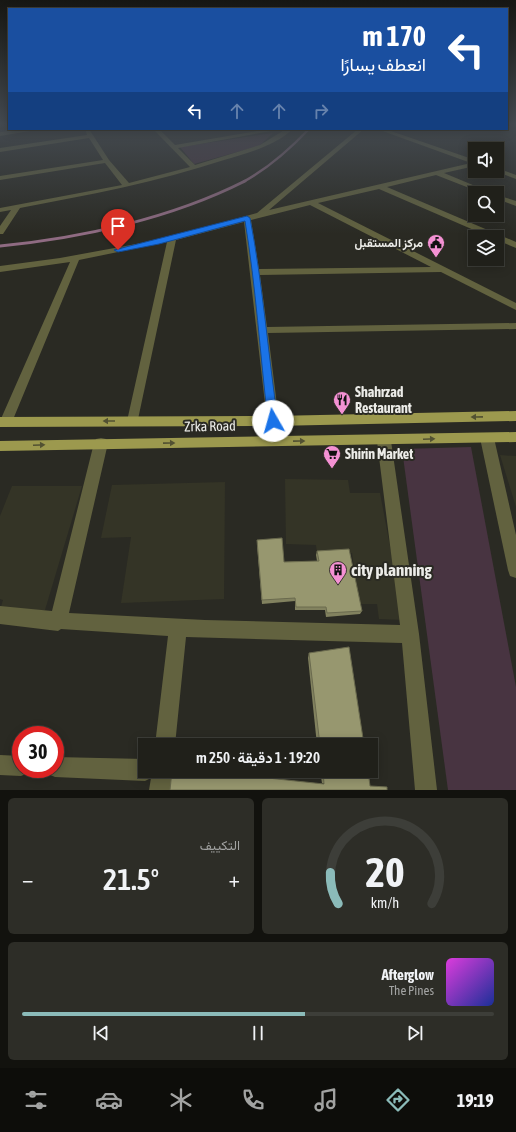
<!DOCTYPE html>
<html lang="ar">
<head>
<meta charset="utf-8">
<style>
  :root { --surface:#20201a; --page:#2d2d27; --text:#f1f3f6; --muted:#a2a3a2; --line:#3d3e39; --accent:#8bbbb9 }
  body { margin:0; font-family:"Asap Condensed",Vazirmatn,sans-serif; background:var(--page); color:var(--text); direction:rtl; height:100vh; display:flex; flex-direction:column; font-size:15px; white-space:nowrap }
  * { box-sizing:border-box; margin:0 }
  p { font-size:13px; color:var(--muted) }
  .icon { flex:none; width:22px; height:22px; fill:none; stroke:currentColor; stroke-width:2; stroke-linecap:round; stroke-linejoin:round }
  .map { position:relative; height:790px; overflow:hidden; direction:ltr }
  .sheet { display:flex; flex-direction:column; gap:8px; padding:8px; background:#12120e; flex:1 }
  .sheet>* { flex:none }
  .top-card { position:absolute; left:8px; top:8px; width:500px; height:122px; border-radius:0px; box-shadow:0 2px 10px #0003,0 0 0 1px var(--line); direction:rtl; background:#1a4fa0; color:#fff; overflow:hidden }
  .tools { position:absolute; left:468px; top:142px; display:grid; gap:8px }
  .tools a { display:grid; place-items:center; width:36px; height:36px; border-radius:0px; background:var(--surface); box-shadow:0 2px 10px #0003,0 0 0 1px var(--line); font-size:20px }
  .speed { position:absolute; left:12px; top:726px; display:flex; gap:8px; font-size:20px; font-weight:700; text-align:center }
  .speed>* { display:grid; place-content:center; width:52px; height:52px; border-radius:50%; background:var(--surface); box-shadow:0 2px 10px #0003,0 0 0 1px var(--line); line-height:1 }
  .speed .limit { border:6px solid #d22; background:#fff; color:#111 }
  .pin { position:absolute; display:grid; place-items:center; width:34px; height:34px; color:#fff; margin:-41px -17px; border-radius:50% 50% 50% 0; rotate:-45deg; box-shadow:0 0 4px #0007 }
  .pin .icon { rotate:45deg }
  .me { position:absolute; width:44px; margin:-22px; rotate:353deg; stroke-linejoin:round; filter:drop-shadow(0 0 3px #0008) }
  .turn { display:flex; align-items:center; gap:14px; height:84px; padding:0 16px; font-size:18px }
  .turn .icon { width:52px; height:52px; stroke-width:2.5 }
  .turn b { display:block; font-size:28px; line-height:34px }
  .lanes { display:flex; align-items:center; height:38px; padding:0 16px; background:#0003; justify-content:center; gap:20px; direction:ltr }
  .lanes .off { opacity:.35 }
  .big { font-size:30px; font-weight:600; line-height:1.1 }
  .sheet .widget { flex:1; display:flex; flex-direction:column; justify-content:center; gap:6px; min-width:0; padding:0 14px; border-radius:6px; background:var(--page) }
  .sheet .dial { align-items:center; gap:0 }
  .dial svg { height:104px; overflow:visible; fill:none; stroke:var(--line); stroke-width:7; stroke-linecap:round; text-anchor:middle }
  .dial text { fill:var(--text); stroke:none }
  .song { display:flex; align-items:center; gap:12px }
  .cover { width:48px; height:48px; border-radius:6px; background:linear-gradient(135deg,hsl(300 70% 55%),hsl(230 70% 35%)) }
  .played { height:4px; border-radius:2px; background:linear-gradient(90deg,var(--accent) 60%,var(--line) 60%) }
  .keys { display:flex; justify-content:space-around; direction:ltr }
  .heat { display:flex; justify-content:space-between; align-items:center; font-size:22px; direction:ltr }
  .sheet .tiles { flex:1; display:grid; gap:8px; grid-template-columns:1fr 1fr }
  .widget:last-child { grid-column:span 2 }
  .trip { position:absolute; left:138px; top:738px; width:240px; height:40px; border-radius:0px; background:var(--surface); box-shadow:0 2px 10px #0003,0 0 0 1px var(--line); font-weight:600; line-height:40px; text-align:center; direction:rtl }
  .menu { display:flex; height:64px; justify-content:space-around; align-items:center; background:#0d0d0a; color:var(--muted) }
  .menu .icon { width:28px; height:28px }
  .menu .active { color:var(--accent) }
  .menu b { font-size:18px; color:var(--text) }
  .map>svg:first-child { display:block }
  .built { fill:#343426 }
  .green { fill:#483441 }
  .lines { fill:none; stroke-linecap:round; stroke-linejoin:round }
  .stream-far1 { stroke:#8f6b82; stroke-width:2.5 }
  .stream { stroke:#8f6b82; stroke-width:3 }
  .street { fill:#62623f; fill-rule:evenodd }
  .primary { fill:#9c994e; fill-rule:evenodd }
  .wall { fill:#82825f }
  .building { fill:#97976f; stroke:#6a6a4e }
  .oneway { fill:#525132 }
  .route { fill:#1a73e8; stroke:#114b97 }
  .labels { text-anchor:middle; stroke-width:4; stroke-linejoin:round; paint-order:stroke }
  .far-poi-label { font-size:12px; font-weight:bold; fill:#ecece8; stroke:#2a2a23; text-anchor:end }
  .poi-label { font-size:14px; font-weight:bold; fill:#ecece8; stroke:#2a2a23; text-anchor:start }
  .street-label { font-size:14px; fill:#ecece8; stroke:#2a2a23 }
  .near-poi-label { font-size:17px; font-weight:bold; fill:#ecece8; stroke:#2a2a23; text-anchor:start }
</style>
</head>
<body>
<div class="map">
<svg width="516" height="790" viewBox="0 0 516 790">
  <rect width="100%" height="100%" fill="#2a2a23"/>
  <g class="built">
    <path d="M 500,455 L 516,456 L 516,507 Z"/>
    <path d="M 285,479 L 348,480 L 350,493 L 380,493 L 404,620 L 379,619 L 377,604 L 359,604 L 352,553 L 317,552 L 316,545 L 286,544 Z"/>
    <path d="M 225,482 L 224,599 L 121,603 L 131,537 L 101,538 L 112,485 Z"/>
    <path d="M 12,486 L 82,486 L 45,610 L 0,610 L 3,600 L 0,599 L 0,516 Z"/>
  </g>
  <g class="green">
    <path d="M 273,133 L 259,146 L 194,164 L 180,147 Z"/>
    <path d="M 471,447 L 516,687 L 516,790 L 448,790 L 402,449 Z"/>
  </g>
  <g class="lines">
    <path class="stream-far1" d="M 243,182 C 269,168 289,150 309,129"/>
    <path class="stream" d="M 0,246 C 82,238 172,218 245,181"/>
    <g class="street">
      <path d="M 26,129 L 42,129 L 0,136 L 0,132 Z"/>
      <path d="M 85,129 L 89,129 L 109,160 L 129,183 L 190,167 L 153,129 L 159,129 L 175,145 L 269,129 L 282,129 L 178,148 L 195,165 L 260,145 L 286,129 L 293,129 C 274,146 248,153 224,160 C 157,182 89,195 20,208 L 3,234 L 0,234 L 0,226 L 11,210 L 0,212 L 0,208 L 122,185 L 105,163 L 0,180 L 0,176 L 103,160 L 89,138 L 0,152 L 0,148 L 87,135 Z"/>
      <path d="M 358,129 L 364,129 L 269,210 L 471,163 L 377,129 L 385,129 L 475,160 L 475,166 L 444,173 L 492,193 L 482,193 L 436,175 L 387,187 L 516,242 L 516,248 L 497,240 L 497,237 L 490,237 L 379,189 L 318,203 L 516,303 L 516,310 L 441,272 L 260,275 L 267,327 L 516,323 L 516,329 L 268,333 L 279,421 L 277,424 L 273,426 L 269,424 L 267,421 L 244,222 L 176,240 L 137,424 L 133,426 L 129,424 L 127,421 L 167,242 L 79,260 L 12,422 L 10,425 L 6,427 L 2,425 L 0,421 L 70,262 L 0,272 L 0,266 L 60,258 L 158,240 L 257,213 ZM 310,205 L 431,267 L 259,269 L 251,220 Z"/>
      <path d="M 497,168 L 516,175 L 516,179 L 495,171 L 497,171 Z"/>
      <path d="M 497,195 L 516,201 L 516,206 L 497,199 Z"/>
      <path d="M 487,433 L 492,434 L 494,438 L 516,535 L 516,578 L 510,576 L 508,570 L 480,438 L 482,434 Z"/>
      <path d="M 384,436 L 389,437 L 391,441 L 419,634 L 437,790 L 415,790 L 402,643 L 186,637 L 175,745 L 155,745 L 168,636 L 61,629 L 58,631 L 0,624 L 0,606 L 52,611 L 94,443 L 96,439 L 101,438 L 106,439 L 108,443 L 69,613 L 205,620 L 400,625 L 377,441 L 379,437 Z"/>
      <path d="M 0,755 L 21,756 L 21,769 L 30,769 L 28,773 L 21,776 L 0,775 Z"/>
      <path d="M 55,757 L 145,759 L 145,771 L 173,771 L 171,790 L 149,790 L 151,778 L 145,781 L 55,777 L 48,774 L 45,769 L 55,769 Z"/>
    </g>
    <g class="primary">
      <path d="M 516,411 L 516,421 L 273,426 L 0,427 L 0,417 L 273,416 Z"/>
      <path d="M 516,432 L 516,442 L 0,451 L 0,441 Z"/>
    </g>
  </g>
  <g class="wall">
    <path d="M 257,544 L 284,562 L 317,561 L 316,555 L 317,551 L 362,611 L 360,614 L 326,617 L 325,610 L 295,610 L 295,601 L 262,604 Z"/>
    <path d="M 309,653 L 364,745 L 317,745 L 308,658 Z"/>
    <path d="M 320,771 L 368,771 L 370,786 L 322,783 Z"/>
  </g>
  <g class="building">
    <path d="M 282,538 L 284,562 L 319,561 L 317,551 L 349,549 L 362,611 L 327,613 L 326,607 L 296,607 L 295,598 L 262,600 L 257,540 Z"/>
    <path d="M 349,647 L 364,745 L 320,745 L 309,653 Z"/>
    <path d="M 172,771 L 202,771 L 324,784 L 323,771 L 368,771 L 370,786 L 387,787 L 387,790 L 170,790 Z"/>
  </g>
  <defs><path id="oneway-solid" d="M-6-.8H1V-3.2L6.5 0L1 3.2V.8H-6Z"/></defs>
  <g class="oneway">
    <use href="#oneway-solid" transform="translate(477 417) rotate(179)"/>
    <use href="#oneway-solid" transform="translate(109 421) rotate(180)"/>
    <use href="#oneway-solid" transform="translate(429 439) rotate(-2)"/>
    <use href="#oneway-solid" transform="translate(299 441) rotate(-1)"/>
    <use href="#oneway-solid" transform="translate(169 443) rotate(-1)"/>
    <use href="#oneway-solid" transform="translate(39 445) rotate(-2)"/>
  </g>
  <linearGradient id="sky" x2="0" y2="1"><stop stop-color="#171713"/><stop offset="0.53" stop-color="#444a50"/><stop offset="1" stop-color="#444a50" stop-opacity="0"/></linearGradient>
  <rect width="516" height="234" fill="url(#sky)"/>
  <path class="route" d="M 247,216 L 250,218 C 263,285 268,354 278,421 L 273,425 L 268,421 C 260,354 256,287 245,221 L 159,244 L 118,252 L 114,250 Z"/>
  <defs>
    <symbol id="civic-pin" viewBox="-11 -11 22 30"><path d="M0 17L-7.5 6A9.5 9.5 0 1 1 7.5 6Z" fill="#f491d3" stroke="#2a2a23"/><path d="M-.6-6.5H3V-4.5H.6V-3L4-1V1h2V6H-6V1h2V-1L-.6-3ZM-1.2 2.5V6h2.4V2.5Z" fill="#111"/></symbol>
    <symbol id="restaurant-pin" viewBox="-11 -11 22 30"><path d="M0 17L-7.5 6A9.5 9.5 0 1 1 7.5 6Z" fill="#f491d3" stroke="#2a2a23"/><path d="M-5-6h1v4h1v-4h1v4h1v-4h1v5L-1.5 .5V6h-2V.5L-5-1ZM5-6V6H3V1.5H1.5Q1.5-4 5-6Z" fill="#111"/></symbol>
    <symbol id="supermarket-pin" viewBox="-11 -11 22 30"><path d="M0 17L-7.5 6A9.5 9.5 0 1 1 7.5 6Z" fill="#f491d3" stroke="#2a2a23"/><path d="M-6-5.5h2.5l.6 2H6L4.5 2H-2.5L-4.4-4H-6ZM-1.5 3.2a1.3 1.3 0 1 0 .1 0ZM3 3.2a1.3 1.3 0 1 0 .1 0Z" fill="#111"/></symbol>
    <symbol id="building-pin" viewBox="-11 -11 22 30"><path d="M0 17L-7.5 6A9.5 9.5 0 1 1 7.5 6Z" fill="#f491d3" stroke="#2a2a23"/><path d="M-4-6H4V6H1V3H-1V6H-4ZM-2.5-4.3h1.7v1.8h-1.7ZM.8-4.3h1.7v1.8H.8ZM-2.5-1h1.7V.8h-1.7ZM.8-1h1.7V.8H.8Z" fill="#111"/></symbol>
  </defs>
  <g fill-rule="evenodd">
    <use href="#civic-pin" x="426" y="233" width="20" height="27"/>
    <use href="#restaurant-pin" x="332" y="390" width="20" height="27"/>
    <use href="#supermarket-pin" x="322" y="444" width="20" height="27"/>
    <use href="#building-pin" x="328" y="560" width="20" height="27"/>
  </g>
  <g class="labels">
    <g class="far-poi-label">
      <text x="423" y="247">مركز المستقبل</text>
    </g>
    <g class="poi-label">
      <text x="355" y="397">Shahrzad<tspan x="355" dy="16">Restaurant</tspan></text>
      <text x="345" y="459">Shirin Market</text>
    </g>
    <g class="street-label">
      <text transform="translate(210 426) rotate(-1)" y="5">Zrka Road</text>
    </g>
    <g class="near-poi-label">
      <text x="351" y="576">city planning</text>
    </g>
  </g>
</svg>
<div class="tools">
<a><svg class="icon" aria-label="sound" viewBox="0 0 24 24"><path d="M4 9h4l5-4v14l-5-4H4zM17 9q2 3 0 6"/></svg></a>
<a><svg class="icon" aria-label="search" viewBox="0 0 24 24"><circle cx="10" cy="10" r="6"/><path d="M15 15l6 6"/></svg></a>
<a><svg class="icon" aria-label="layers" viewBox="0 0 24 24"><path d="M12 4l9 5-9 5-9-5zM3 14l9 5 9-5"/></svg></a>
</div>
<div class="speed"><div class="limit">30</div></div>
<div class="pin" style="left:118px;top:250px;background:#d93025"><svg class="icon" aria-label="arrive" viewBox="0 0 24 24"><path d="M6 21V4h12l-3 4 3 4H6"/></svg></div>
<svg class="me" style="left:273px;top:421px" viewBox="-20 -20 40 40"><circle r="19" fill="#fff"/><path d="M0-13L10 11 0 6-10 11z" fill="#1a73e8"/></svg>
<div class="trip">19:20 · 1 دقيقة · 250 m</div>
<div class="top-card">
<div class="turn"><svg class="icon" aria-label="left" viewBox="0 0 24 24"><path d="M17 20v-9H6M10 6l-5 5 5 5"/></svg><div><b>170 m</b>انعطف يسارًا</div></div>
<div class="lanes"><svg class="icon" aria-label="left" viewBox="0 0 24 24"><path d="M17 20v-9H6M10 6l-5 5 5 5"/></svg><svg class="icon off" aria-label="ahead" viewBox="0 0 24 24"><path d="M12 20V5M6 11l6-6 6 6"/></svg><svg class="icon off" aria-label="ahead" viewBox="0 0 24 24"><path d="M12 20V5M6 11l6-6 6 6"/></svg><svg class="icon off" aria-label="right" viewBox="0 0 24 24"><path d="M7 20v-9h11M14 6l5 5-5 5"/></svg></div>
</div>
</div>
<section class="sheet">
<div class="tiles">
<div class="widget dial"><svg viewBox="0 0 100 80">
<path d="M14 69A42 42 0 1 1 86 69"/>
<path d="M14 69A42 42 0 0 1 8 45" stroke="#8bbbb9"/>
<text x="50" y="56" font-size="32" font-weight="700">20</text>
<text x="50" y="72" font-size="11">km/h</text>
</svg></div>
<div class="widget"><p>التكييف</p>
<div class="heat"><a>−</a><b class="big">21.5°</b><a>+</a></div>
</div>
<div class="widget">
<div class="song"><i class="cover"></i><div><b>Afterglow</b><p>The Pines</p></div></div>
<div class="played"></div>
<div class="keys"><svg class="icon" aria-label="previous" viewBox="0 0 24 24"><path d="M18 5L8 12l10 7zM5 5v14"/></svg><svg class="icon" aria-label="pause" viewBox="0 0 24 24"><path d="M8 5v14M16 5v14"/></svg><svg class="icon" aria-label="next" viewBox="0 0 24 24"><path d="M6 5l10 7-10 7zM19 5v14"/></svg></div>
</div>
</div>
</section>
<nav class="menu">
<b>19:19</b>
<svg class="icon active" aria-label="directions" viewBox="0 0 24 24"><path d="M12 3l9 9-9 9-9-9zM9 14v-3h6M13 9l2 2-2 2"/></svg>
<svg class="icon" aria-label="music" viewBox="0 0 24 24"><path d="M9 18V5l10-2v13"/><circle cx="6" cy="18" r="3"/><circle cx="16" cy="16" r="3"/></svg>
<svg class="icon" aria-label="phone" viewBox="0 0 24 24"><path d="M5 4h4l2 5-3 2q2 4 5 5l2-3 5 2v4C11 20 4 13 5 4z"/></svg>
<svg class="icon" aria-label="climate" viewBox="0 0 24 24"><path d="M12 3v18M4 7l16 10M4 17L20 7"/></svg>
<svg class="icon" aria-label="car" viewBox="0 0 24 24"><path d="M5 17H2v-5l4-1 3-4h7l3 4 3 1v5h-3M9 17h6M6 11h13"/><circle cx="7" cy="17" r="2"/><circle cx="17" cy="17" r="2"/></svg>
<svg class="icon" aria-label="filters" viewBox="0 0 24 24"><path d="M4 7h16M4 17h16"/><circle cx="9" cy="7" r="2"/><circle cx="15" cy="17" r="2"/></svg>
</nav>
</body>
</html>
